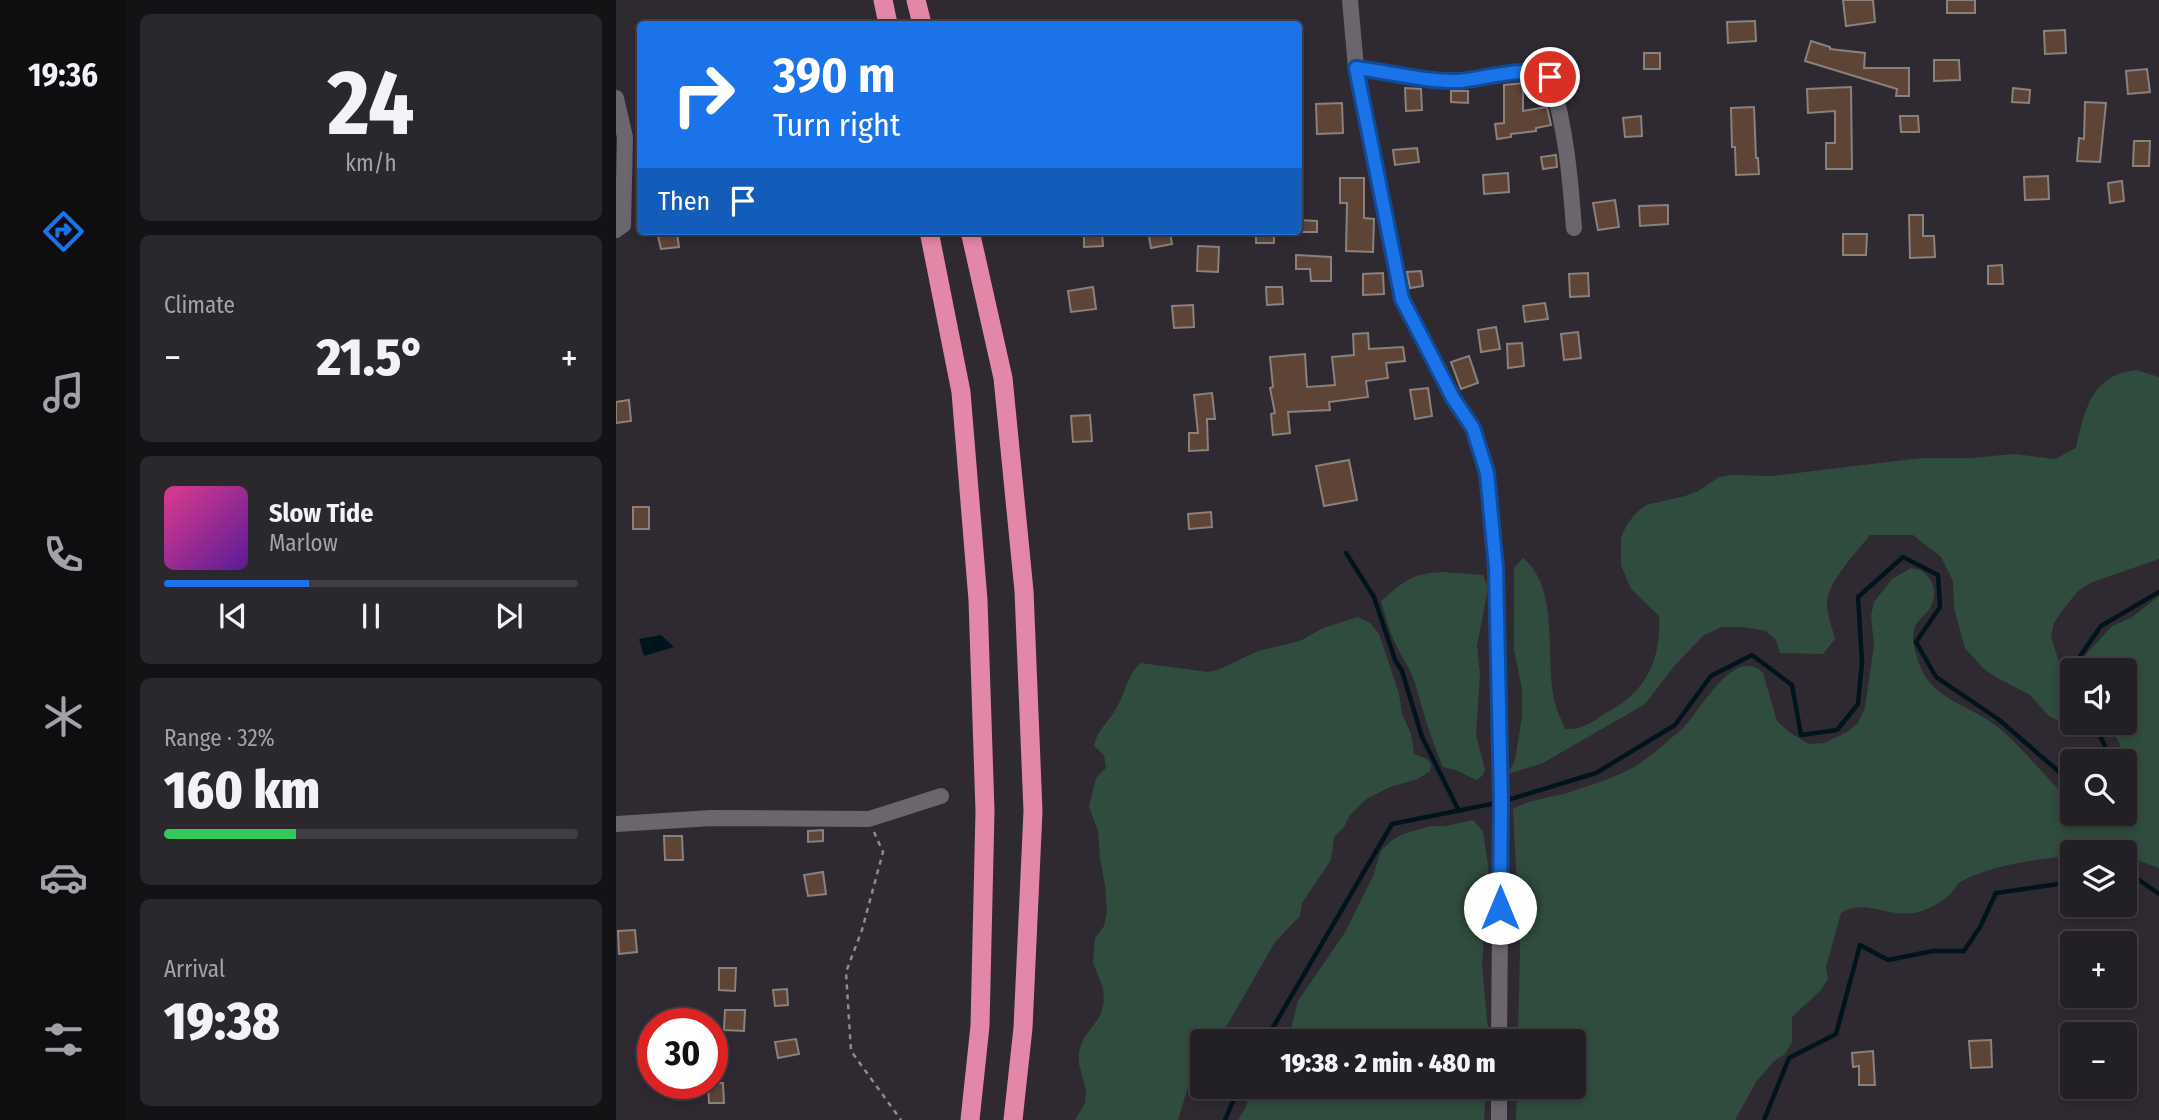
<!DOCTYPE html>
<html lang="en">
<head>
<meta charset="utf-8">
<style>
  :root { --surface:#232025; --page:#2b282d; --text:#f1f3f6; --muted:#a3a3a7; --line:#403e42; --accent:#1a73e8 }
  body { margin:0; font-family:"Fira Sans Condensed",sans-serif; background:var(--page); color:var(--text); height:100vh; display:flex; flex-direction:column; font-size:26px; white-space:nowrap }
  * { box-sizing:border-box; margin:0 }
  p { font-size:23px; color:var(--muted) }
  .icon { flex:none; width:38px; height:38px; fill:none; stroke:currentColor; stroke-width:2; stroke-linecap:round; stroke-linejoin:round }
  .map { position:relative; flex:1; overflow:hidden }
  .side { display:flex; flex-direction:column; gap:14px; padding:14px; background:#131214; width:490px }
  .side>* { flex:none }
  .hud { position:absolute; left:21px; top:21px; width:665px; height:214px; border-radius:7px; box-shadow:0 4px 10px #0003,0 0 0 2px var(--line); background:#1a73e8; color:#fff; overflow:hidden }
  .buttons { position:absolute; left:1444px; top:658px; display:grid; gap:14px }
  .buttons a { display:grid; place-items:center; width:77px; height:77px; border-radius:7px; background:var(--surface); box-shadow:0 4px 10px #0003,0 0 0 2px var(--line); font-size:35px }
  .speed { position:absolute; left:21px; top:1008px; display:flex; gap:14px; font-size:35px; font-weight:700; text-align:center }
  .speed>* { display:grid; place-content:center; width:91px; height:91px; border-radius:50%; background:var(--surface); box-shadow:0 4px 10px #0003,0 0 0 2px var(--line); line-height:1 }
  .speed .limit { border:10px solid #d22; background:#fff; color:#111 }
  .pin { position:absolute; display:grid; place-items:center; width:60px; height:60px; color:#fff; margin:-30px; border:4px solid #fff; border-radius:50%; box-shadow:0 2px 7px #0007 }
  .me { position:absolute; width:77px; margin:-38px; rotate:0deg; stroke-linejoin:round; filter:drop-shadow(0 0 5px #0008) }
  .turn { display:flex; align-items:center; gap:24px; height:147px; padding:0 21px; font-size:32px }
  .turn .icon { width:91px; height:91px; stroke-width:2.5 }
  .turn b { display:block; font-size:49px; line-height:60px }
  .then { display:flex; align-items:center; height:66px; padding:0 21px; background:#0003; gap:14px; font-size:26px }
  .big { font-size:52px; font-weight:800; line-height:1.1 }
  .side .card { flex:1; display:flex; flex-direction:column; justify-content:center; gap:10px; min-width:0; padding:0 24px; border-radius:10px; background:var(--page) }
  .side .dial { align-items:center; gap:0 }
  .dial b { font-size:91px; line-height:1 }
  .song { display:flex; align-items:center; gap:21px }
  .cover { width:84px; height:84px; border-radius:10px; background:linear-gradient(135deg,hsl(330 70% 55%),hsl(270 70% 35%)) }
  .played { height:7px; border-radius:4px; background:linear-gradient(90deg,var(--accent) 35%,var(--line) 35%) }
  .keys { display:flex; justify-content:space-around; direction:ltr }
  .heat { display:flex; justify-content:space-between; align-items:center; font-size:38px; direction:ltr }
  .charge { height:10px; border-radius:5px; background:linear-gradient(90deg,#34c759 32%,var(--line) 0) }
  .trip { position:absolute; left:574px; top:1029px; width:396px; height:70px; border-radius:7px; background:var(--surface); box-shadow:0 4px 10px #0003,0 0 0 2px var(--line); font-weight:800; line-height:70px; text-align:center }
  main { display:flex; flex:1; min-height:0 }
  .dock { display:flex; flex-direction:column; width:126px; justify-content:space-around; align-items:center; background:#0e0d0f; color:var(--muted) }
  .dock .icon { width:49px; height:49px }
  .dock .active { color:var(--accent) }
  .dock b { font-size:32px; color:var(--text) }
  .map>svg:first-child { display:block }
  .green { fill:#304c3e }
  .water { fill:#01141d }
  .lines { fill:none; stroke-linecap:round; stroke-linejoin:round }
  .stream { stroke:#01141d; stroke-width:4.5 }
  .building { fill:#5e4337; stroke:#8a807c; stroke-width:2 }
  .path { stroke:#8f8b90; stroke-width:2.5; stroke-dasharray:5 5; stroke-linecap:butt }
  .minor { stroke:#6b666e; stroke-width:16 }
  .trunk { stroke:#e287a7; stroke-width:19 }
  .route-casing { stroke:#114b97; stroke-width:18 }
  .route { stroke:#1a73e8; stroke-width:12 }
</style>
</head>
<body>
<main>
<nav class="dock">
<b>19:36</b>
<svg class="icon active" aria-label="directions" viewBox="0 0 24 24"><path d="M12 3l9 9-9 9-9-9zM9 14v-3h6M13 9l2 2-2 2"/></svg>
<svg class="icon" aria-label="music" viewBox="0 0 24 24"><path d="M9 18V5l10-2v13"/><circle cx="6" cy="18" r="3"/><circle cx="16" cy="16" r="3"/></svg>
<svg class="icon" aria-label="phone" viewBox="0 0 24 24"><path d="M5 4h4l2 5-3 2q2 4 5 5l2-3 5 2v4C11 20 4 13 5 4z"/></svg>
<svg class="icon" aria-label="climate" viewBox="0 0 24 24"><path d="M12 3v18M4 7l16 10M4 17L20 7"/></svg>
<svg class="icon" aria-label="car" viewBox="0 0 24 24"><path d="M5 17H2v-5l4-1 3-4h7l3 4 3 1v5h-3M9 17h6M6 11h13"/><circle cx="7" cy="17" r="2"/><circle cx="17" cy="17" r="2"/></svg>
<svg class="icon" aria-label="filters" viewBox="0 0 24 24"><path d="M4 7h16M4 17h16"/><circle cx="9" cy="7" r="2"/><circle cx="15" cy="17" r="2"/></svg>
</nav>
<section class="side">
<div class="card dial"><b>24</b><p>km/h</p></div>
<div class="card"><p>Climate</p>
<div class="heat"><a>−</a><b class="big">21.5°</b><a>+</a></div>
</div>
<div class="card">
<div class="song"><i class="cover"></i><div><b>Slow Tide</b><p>Marlow</p></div></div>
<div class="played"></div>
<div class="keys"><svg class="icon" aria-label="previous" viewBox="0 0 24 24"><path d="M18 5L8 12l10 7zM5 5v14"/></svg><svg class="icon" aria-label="pause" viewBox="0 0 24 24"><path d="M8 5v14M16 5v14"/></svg><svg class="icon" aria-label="next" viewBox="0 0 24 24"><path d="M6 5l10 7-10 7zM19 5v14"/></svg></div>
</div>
<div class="card"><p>Range · 32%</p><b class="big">160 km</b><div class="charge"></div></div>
<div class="card"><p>Arrival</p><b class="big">19:38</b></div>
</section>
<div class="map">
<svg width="1543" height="1120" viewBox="0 0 1543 1120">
  <rect width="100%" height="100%" fill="#2f2a31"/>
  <g class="green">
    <path d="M 1520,370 L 1543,377 L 1543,559 L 1474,583 L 1462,591 L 1445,612 L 1438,623 L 1435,637 L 1456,702 L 1456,722 L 1447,723 L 1433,716 L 1414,695 L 1378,676 L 1367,668 L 1349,648 L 1338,608 L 1337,581 L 1325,557 L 1297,535 L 1254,535 C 1241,552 1209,584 1211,606 C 1212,617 1216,628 1219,639 L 1207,654 L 1164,653 L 1160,640 L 1150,631 L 1127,627 L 1106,627 L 1088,635 L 1059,665 L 1029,704 L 927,763 L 892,774 L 899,760 L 906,717 L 906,689 L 898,650 L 898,568 L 907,558 C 945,590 928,659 939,703 C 941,712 946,720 949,729 C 965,730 975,723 988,714 C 992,711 998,709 1002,706 C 1034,685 1045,653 1043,616 L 1015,589 L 1005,565 L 1005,538 L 1010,526 L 1019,514 L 1030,505 L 1069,496 L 1082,491 L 1103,477 L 1116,475 L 1156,476 L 1305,458 L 1356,458 L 1398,454 L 1439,459 L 1460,448 C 1469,410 1475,375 1520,370 Z"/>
    <path d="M 1295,568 C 1315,570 1324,590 1314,608 C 1310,616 1301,619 1298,629 C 1295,641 1300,655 1304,666 C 1316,700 1359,707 1383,728 C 1405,747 1423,769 1443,790 L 1456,791 L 1456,814 L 1508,814 L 1508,761 L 1505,761 L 1504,744 L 1492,723 L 1508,723 L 1508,670 L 1465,670 L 1464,661 L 1496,626 L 1515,618 L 1543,596 L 1543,868 L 1509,856 L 1508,852 L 1456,852 L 1456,855 C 1419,860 1379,864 1346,881 C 1340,884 1339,889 1335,893 C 1327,902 1309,912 1297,913 C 1272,917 1247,898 1225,913 L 1210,967 L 1212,979 L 1205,990 L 1176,1017 L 1176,1042 L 1169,1054 L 1158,1061 L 1140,1082 L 1119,1120 L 900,1120 L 901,1087 L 957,1087 L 957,1041 L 902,1041 L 904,949 L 897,809 C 913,799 936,798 954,792 C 977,784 1003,777 1023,764 C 1038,754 1051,741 1065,730 C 1082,716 1118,643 1147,673 L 1161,721 L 1173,732 L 1193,744 L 1208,743 L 1231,732 L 1242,723 L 1249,708 L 1258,645 L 1255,616 L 1258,602 L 1276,579 Z"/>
    <path d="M 826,572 L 867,575 L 872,588 L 861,646 L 864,673 L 860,735 L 869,770 L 866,776 L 860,780 L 840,770 L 827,767 C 815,740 807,711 799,683 C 795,669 785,656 779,643 C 773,630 769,615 765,601 C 789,581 794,574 826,572 Z"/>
    <path d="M 742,617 L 754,623 L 763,634 L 783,694 L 786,714 L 795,734 L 798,754 L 811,759 L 815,764 L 814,771 L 802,779 L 774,787 L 749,800 L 734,815 L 728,827 L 718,837 L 715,860 L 686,903 L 684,916 L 659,942 L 602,1041 L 586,1041 L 586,1062 L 573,1084 L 562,1120 L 459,1120 L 469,1103 L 470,1090 L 463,1064 L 463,1051 L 468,1038 L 484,1016 L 488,1002 L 487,988 L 477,963 L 479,938 L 488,926 L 491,912 L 489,885 L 484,859 L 482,831 L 473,806 L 480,778 L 490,768 L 488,755 L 478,746 C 482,729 489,726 498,712 C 509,696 510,677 524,663 L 592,672 L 604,669 L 642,651 L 684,641 L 707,628 Z"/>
    <path d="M 857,820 L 867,831 L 873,873 L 866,964 L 873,1041 L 667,1041 L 675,1028 L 682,1001 L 730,931 L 757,876 L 765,851 L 775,841 L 787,834 L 815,826 L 830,826 Z"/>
    <path d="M 637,1087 L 870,1087 L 868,1120 L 622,1120 L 629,1109 Z"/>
  </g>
  <path class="water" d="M 45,635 L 58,647 L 28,656 L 23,639 Z"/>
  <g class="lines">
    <g class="stream">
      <path d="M 730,553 L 758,597 L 779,660 L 786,671 L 806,737 L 843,811"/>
      <path d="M 1462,670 L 1460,662 L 1485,626 L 1543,592"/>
      <path d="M 1478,723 L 1496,761"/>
      <path d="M 1508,876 L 1516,875 L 1543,894"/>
      <path d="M 649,1041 L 776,824 L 885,802 L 980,773 L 1059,725 L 1095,676 L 1136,655 L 1176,685 L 1185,735 L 1221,730 L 1242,704 L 1246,662 L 1242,597 L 1287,557 L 1322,575 L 1324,607 L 1300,642 L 1320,677 L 1382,719 L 1456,783"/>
      <path d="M 609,1120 L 623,1087"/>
      <path d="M 1148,1120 L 1173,1058 L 1220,1034 L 1244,945 L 1272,960 L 1317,951 L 1348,951 L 1364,927 L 1380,893 L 1456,882"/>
    </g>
  </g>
  <g class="building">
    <path d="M 1227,0 L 1257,0 L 1259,22 L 1230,26 Z"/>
    <rect x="1331" y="0" width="28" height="13"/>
    <path d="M 1139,21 L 1140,41 L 1112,43 L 1111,22 Z"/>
    <path d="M 1449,30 L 1450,53 L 1429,54 L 1428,31 Z"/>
    <path d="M 1195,41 L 1214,47 L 1214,49 L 1249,53 L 1248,68 L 1293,68 L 1293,96 L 1280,96 L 1281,89 L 1189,61 Z"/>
    <rect x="1028" y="53" width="16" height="16"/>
    <path d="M 1318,60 L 1343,60 L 1344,80 L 1318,81 Z"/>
    <path d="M 1531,69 L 1534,92 L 1512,94 L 1510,71 Z"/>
    <path d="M 907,83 L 907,111 L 931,107 L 935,125 L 920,128 L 920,131 L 895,134 L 895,137 L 881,139 L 879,124 L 888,123 L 888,85 Z"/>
    <path d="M 1235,87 L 1236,169 L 1210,169 L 1210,143 L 1219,143 L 1219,111 L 1192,113 L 1191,89 Z"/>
    <path d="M 789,88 L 805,89 L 806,110 L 790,111 Z"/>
    <path d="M 1397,88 L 1414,90 L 1413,103 L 1396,102 Z"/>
    <path d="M 835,91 L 852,91 L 852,103 L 835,102 Z"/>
    <path d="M 1469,102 L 1490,103 L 1484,162 L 1461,161 L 1463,138 L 1468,139 Z"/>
    <path d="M 726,103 L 727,133 L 701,134 L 700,104 Z"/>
    <path d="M 1138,107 L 1140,158 L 1142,158 L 1143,174 L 1120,175 L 1119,147 L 1116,147 L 1115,108 Z"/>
    <path d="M 1025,116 L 1026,136 L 1009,137 L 1007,118 Z"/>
    <path d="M 1284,116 L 1302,116 L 1303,132 L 1285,132 Z"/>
    <path d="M 1518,141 L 1534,141 L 1533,166 L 1517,166 Z"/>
    <path d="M 801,148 L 803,162 L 779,165 L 777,150 Z"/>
    <path d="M 940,155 L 941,167 L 927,169 L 925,157 Z"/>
    <path d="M 892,173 L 893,192 L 868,194 L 867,175 Z"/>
    <path d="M 1432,176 L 1433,199 L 1409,200 L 1408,177 Z"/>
    <path d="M 724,178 L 748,178 L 748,218 L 758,219 L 757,252 L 730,251 L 731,203 L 724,203 Z"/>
    <path d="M 1506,181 L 1508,201 L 1494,203 L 1492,183 Z"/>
    <path d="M 999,200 L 1003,227 L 982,230 L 977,203 Z"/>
    <path d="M 1052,205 L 1052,224 L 1024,226 L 1023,206 Z"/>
    <path d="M 1293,215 L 1307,215 L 1307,236 L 1318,236 L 1319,257 L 1294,258 Z"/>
    <path d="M 682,220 L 701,221 L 701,232 L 682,232 Z"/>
    <path d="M 468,231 L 486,231 L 487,246 L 468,247 Z"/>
    <path d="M 532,231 L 554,231 L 556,244 L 535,248 Z"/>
    <rect x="640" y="231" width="18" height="12"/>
    <path d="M 61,233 L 63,247 L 45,249 L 42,236 Z"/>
    <path d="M 1227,234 L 1251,234 L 1250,255 L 1227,255 Z"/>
    <path d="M 582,246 L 603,247 L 602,272 L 581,271 Z"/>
    <path d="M 680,255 L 715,257 L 715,281 L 695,281 L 694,269 L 680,269 Z"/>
    <path d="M 1386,265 L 1387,284 L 1372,284 L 1372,266 Z"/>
    <path d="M 805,271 L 807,286 L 794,288 L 791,272 Z"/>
    <path d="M 767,273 L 768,294 L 747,295 L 747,274 Z"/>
    <path d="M 972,273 L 973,296 L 954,297 L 953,274 Z"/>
    <path d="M 477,287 L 480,309 L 455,312 L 452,291 Z"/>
    <path d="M 650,287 L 666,287 L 667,304 L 651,305 Z"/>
    <path d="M 929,303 L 932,319 L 909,322 L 907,306 Z"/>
    <path d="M 577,305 L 578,327 L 558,328 L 556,306 Z"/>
    <path d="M 880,327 L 884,349 L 865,352 L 862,330 Z"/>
    <path d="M 962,332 L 965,358 L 948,360 L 945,334 Z"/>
    <path d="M 752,333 L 753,349 L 787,347 L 789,361 L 770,363 L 772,378 L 750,381 L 752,397 L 713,402 L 714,410 L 672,412 L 674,433 L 657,435 L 655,414 L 659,413 L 654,388 L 657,387 L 654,357 L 689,354 L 691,387 L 719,385 L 716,357 L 738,355 L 737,334 Z"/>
    <path d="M 906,343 L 908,366 L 892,368 L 891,344 Z"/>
    <path d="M 853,356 L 862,383 L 845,389 L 835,362 Z"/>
    <path d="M 812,388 L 816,416 L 799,419 L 794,390 Z"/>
    <path d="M 596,393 L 599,419 L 591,419 L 592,450 L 573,451 L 573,433 L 582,433 L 578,395 Z"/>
    <path d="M 13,400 L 15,421 L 0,423 L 0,402 Z"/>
    <path d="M 474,415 L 476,441 L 457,442 L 455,416 Z"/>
    <path d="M 733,460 L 741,500 L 708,506 L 700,466 Z"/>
    <rect x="17" y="507" width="16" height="22"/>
    <path d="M 595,512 L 596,527 L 573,529 L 572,514 Z"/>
    <path d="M 207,830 L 207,841 L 192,842 L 192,831 Z"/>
    <path d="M 48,836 L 66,836 L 67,860 L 49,860 Z"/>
    <path d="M 207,872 L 210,894 L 192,896 L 188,875 Z"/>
    <path d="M 19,930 L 21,952 L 3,954 L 2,931 Z"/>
    <path d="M 103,968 L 120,968 L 119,991 L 103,990 Z"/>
    <path d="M 171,989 L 172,1005 L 159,1006 L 157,990 Z"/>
    <path d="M 109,1010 L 129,1010 L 128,1031 L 108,1030 Z"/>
    <path d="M 180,1039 L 183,1054 L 162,1058 L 159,1042 Z"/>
    <path d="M 1375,1040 L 1376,1067 L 1355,1068 L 1353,1041 Z"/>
    <path d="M 108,1045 L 110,1064 L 97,1065 L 96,1046 Z"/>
    <path d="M 1257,1051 L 1259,1085 L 1243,1085 L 1243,1066 L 1237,1067 L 1236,1053 Z"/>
    <path d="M 92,1083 L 107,1083 L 108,1103 L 93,1103 Z"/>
  </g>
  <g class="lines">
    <path class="path" d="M 258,832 L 267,852 L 246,930 L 230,972 L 235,1051 L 285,1120"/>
    <g class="minor">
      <path d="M 734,0 L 740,68 L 786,299 L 837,398 L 857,428 L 871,473 L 880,568 L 885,802 L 883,1041"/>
      <path d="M 740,68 C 774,72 809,82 843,81 C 868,80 913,64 934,77 C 950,127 954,176 958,228"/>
      <path d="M 0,98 L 9,137 L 7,225 L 0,230"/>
      <path d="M 0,824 L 96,818 L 253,819 L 325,796"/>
      <path d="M 883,1120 L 883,1087"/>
    </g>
    <g class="trunk">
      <path d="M 267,0 L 272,24"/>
      <path d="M 300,0 L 306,24"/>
      <path d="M 313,231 L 345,392 L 362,600 L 369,811 L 364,1026 L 354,1120"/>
      <path d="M 354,231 L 387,378 L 408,591 L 417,811 L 407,1028 L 397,1120"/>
    </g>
  </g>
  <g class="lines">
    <defs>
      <path id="route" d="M 884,908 L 885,802 L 880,568 L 871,473 L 857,428 L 837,398 L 786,299 L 740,68 C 774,72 809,82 843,81 C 867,79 914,64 934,77"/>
    </defs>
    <use href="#route" class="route-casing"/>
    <use href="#route" class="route"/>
  </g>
</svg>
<div class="buttons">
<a><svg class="icon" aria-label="sound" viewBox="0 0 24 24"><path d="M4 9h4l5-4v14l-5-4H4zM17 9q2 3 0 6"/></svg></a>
<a><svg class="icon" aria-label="search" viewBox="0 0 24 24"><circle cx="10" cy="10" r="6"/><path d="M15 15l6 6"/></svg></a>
<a><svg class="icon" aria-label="layers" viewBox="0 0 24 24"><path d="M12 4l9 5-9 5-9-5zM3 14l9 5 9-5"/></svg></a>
<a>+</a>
<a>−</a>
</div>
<div class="speed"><div class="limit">30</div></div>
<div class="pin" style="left:934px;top:77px;background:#d93025"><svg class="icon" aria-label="arrive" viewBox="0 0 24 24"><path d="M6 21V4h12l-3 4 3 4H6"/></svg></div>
<svg class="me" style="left:884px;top:908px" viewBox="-20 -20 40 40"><circle r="19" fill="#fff"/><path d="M0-13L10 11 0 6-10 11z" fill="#1a73e8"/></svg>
<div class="trip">19:38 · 2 min · 480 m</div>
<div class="hud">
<div class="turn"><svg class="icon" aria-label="right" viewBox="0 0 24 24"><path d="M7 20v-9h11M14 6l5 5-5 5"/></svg><div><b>390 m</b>Turn right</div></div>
<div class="then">Then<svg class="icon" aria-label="arrive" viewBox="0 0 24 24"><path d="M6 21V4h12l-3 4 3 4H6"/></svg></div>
</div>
</div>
</main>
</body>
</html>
